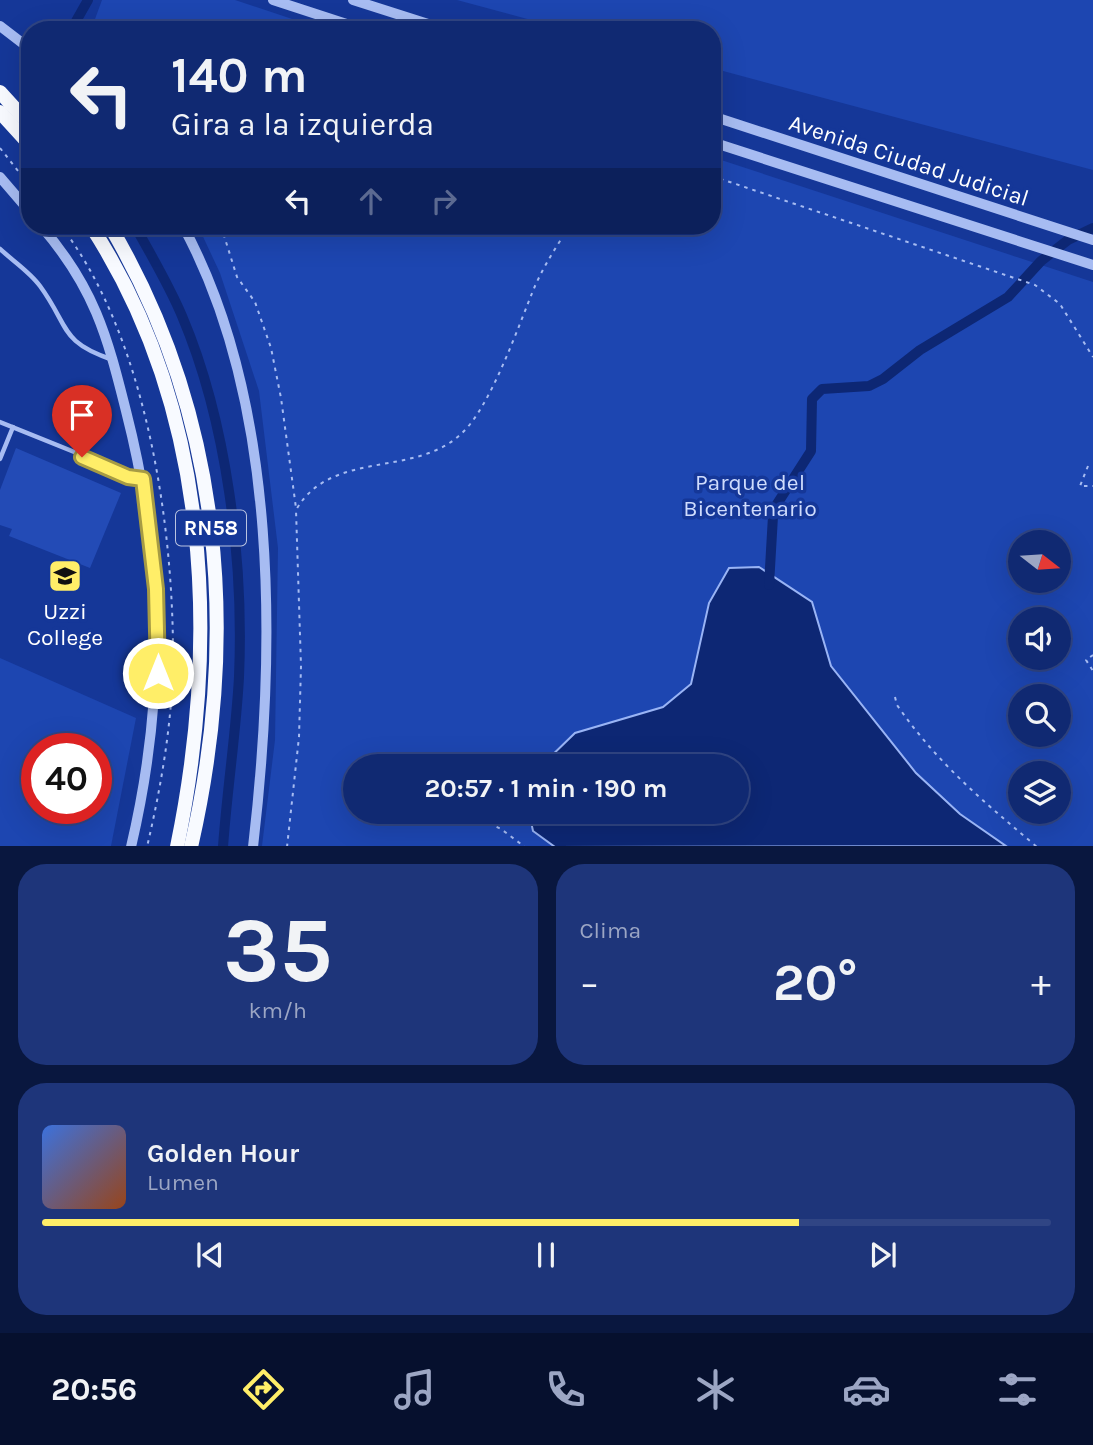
<!DOCTYPE html>
<html lang="es">
<head>
<meta charset="utf-8">
<style>
  :root { --surface:#102972; --page:#1e357a; --text:#f1f3f6; --muted:#9ca6c4; --line:#304584; --accent:#ffee68 }
  body { margin:0; font-family:Karla,sans-serif; background:var(--page); color:var(--text); height:100vh; display:flex; flex-direction:column; font-size:26px; white-space:nowrap }
  * { box-sizing:border-box; margin:0 }
  p { font-size:23px; color:var(--muted) }
  .icon { flex:none; width:38px; height:38px; fill:none; stroke:currentColor; stroke-width:2; stroke-linecap:round; stroke-linejoin:round }
  .map { position:relative; height:846px; overflow:hidden }
  .drawer { display:flex; flex-direction:column; gap:18px; padding:18px; background:#09173f; flex:1 }
  .drawer>* { flex:none }
  .hud { position:absolute; left:21px; top:21px; width:700px; height:214px; border-radius:28px; box-shadow:0 7px 28px #0002,0 0 0 2px var(--line); background:#102972; color:var(--text); overflow:hidden }
  .needle { width:46px; rotate:107deg }
  .controls { position:absolute; left:1008px; top:530px; display:grid; gap:14px }
  .controls a { display:grid; place-items:center; width:63px; height:63px; border-radius:50%; background:var(--surface); box-shadow:0 7px 28px #0002,0 0 0 2px var(--line); font-size:35px }
  .speed { position:absolute; left:21px; top:733px; display:flex; gap:14px; font-size:35px; font-weight:700; text-align:center }
  .speed>* { display:grid; place-content:center; width:91px; height:91px; border-radius:50%; background:var(--surface); box-shadow:0 7px 28px #0002,0 0 0 2px var(--line); line-height:1 }
  .speed .limit { border:10px solid #d22; background:#fff; color:#111 }
  .pin { position:absolute; display:grid; place-items:center; width:60px; height:60px; color:#fff; margin:-72px -30px; border-radius:50% 50% 50% 0; rotate:-45deg; box-shadow:0 0 7px #0007 }
  .pin .icon { rotate:45deg }
  .me { position:absolute; width:77px; margin:-38px; rotate:0deg; stroke-linejoin:round; filter:drop-shadow(0 0 5px #0008) }
  .turn { display:flex; align-items:center; gap:24px; height:147px; padding:0 35px; font-size:32px }
  .turn .icon { width:91px; height:91px; stroke-width:2.5 }
  .turn b { display:block; font-size:49px; line-height:60px }
  .lanes { display:flex; align-items:center; height:66px; padding:0 35px; background:#0003; justify-content:center; gap:35px; direction:ltr }
  .lanes .off { opacity:.35 }
  .big { font-size:52px; font-weight:700; line-height:1.1 }
  .drawer .tile { flex:1; display:flex; flex-direction:column; justify-content:center; gap:10px; min-width:0; padding:0 24px; border-radius:28px; background:var(--page) }
  .drawer .dial { align-items:center; gap:0 }
  .dial b { font-size:91px; line-height:1 }
  .song { display:flex; align-items:center; gap:21px }
  .cover { width:84px; height:84px; border-radius:10px; background:linear-gradient(135deg,hsl(220 70% 55%),hsl(20 70% 35%)) }
  .played { height:7px; border-radius:4px; background:linear-gradient(90deg,var(--accent) 75%,var(--line) 75%) }
  .keys { display:flex; justify-content:space-around; direction:ltr }
  .heat { display:flex; justify-content:space-between; align-items:center; font-size:38px; direction:ltr }
  .drawer .tiles { flex:1; display:grid; gap:18px; grid-template-columns:1fr 1fr }
  .tile:last-child { grid-column:span 2 }
  .trip { position:absolute; left:343px; top:754px; width:406px; height:70px; border-radius:35px; background:var(--surface); box-shadow:0 7px 28px #0002,0 0 0 2px var(--line); font-weight:700; line-height:70px; text-align:center }
  .tabs { display:flex; height:112px; justify-content:space-around; align-items:center; background:#06102e; color:var(--muted) }
  .tabs .icon { width:49px; height:49px }
  .tabs .active { color:var(--accent) }
  .tabs b { font-size:32px; color:var(--text) }
  .map>svg:first-child { display:block }
  .green { fill:#1d46b1; fill-rule:evenodd }
  .water { fill:#0d2774; stroke:#99b4f5; stroke-width:2 }
  .lines { fill:none; stroke-linecap:round; stroke-linejoin:round }
  .canal { stroke:#0d2774; stroke-width:10 }
  .building { fill:#234bb6 }
  .path { stroke:#a7bcf2; stroke-width:2; stroke-dasharray:3.5 5; stroke-linecap:butt }
  .service { stroke:#a7bcf2; stroke-width:4.5 }
  .tertiary { stroke:#a7bcf2; stroke-width:10 }
  .trunk { stroke:#f8faff; stroke-width:14 }
  .route-casing { stroke:#a69b44; stroke-width:18 }
  .route { stroke:#ffee68; stroke-width:12 }
  .labels { text-anchor:middle; stroke-width:7; stroke-linejoin:round; paint-order:stroke }
  .shield { fill:#153798; stroke:#b9c3e0; stroke-width:2 }
  .shield-label { font-size:21px; font-weight:bold; fill:#fff }
  .street-label { font-size:23px; fill:#fff; stroke:#153798 }
  .park-label { font-size:23px; fill:#cfdcfd; stroke:#153798 }
  .poi-label { font-size:23px; fill:#fff; stroke:#153798 }
</style>
</head>
<body>
<div class="map">
<svg width="1093" height="847" viewBox="0 0 1093 847">
  <rect width="100%" height="100%" fill="#153798"/>
  <g class="green">
    <path d="M 102,0 L 235,0 L 325,30 L 91,30 Z"/>
    <path d="M 457,0 L 1093,0 L 1093,170 L 712,68 L 712,30 L 568,30 Z"/>
    <path d="M 712,157 L 1093,282 L 1093,846 L 262,846 L 275,740 L 278,548 L 259,391 L 220,273 L 198,226 L 712,226 ZM 1020,542 L 1059,542 L 1059,581 L 1020,581 ZM 1020,620 L 1059,620 L 1059,658 L 1020,658 ZM 1020,696 L 1059,696 L 1059,735 L 1020,735 ZM 355,766 L 737,766 L 737,812 L 355,812 ZM 1020,774 L 1059,774 L 1059,812 L 1020,812 Z"/>
    <path d="M 0,658 L 136,718 L 111,846 L 0,846 ZM 96,749 L 96,808 L 37,808 L 37,749 Z"/>
  </g>
  <path class="water" d="M 759,567 L 812,602 L 831,666 L 916,773 L 960,814 L 1006,846 L 555,847 L 533,831 L 529,812 L 737,812 L 737,766 L 541,766 L 575,733 L 663,707 L 691,684 L 709,603 L 729,568 Z"/>
  <g class="lines">
    <g class="canal">
      <path d="M 71,30 L 88,0"/>
      <path d="M 135,226 C 151,255 169,285 182,316 C 227,422 244,561 239,677 C 236,733 227,790 223,847"/>
      <path d="M 769,585 L 773,516 L 777,504 L 811,451 L 812,399 L 822,389 L 869,386 L 883,379 L 920,350 L 1008,297 L 1041,261 L 1068,240 L 1093,228"/>
    </g>
  </g>
  <path class="building" d="M 16,448 L 121,493 L 90,568 L 9,536 L 12,529 L 0,525 L 0,490 Z"/>
  <g class="lines">
    <g class="path">
      <path d="M 0,148 L 30,186"/>
      <path d="M 712,176 L 1035,285 L 1060,304 L 1093,357"/>
      <path d="M 61,226 C 146,336 174,525 173,662 C 172,724 161,787 147,847"/>
      <path d="M 221,226 L 237,277 L 255,302 L 271,348 L 281,398 L 296,508"/>
      <path d="M 1088,466 L 1080,486 L 1093,486"/>
      <path d="M 1093,655 L 1086,660 L 1093,671"/>
      <path d="M 895,697 L 897,705 C 937,763 984,802 1037,847"/>
      <path d="M 466,812 L 501,829 L 525,847"/>
      <path d="M 287,847 L 299,737 L 301,666 L 296,510 C 331,449 414,478 461,434 C 491,407 519,324 535,286 C 545,264 557,245 570,226"/>
    </g>
    <g class="service">
      <path d="M 0,249 C 13,261 30,272 40,286 C 70,327 59,342 113,360"/>
      <path d="M 0,422 L 139,478"/>
      <path d="M 0,459 L 13,427"/>
    </g>
    <g class="tertiary">
      <path d="M 273,0 L 365,30"/>
      <path d="M 353,0 L 447,30"/>
      <path d="M 0,26 L 30,49"/>
      <path d="M 712,116 L 1093,240"/>
      <path d="M 712,142 L 1093,265"/>
      <path d="M 0,177 L 30,212"/>
      <path d="M 41,226 C 94,287 107,335 126,411 C 164,559 166,698 131,847"/>
      <path d="M 183,226 C 279,403 276,650 253,847"/>
    </g>
    <g class="trunk">
      <path d="M 0,92 L 30,125"/>
      <path d="M 0,112 L 30,145"/>
      <path d="M 91,226 C 210,409 220,638 177,847"/>
      <path d="M 110,226 C 222,416 240,633 191,847"/>
    </g>
  </g>
  <g class="lines">
    <defs>
      <path id="route" d="M 82,457 L 128,477 L 143,479 L 156,589 L 158,673"/>
    </defs>
    <use href="#route" class="route-casing"/>
    <use href="#route" class="route"/>
  </g>
  <defs>
    <symbol id="school-square" viewBox="-11 -11 22 22"><rect x="-9" y="-9" width="18" height="18" rx="4" fill="#ffee68" stroke="#153798"/><path d="M0-5L7-2L0 1L-7-2ZM-4 1L0 2.5L4 1V4Q0 6-4 4Z" fill="#111"/></symbol>
  </defs>
  <g fill-rule="evenodd">
    <use href="#school-square" x="46" y="557" width="38" height="38"/>
  </g>
  <g class="labels">
    <rect class="shield" x="176" y="510.5" width="70" height="35" rx="5"/>
    <g class="shield-label">
      <text x="211" y="535">RN58</text>
    </g>
    <g class="street-label">
      <text transform="translate(909 160) rotate(18)" y="8">Avenida Ciudad Judicial</text>
    </g>
    <g class="park-label">
      <text x="750" y="490">Parque del<tspan x="750" dy="26">Bicentenario</tspan></text>
    </g>
    <g class="poi-label">
      <text x="65" y="619">Uzzi<tspan x="65" dy="26">College</tspan></text>
    </g>
  </g>
</svg>
<div class="controls">
<a><svg class="needle" viewBox="-14 -14 28 28"><path d="M0-13l5 13h-10z" fill="#e53935"/><path d="M0 13l5-13h-10z" fill="#9ca6c4"/></svg></a>
<a><svg class="icon" aria-label="sound" viewBox="0 0 24 24"><path d="M4 9h4l5-4v14l-5-4H4zM17 9q2 3 0 6"/></svg></a>
<a><svg class="icon" aria-label="search" viewBox="0 0 24 24"><circle cx="10" cy="10" r="6"/><path d="M15 15l6 6"/></svg></a>
<a><svg class="icon" aria-label="layers" viewBox="0 0 24 24"><path d="M12 4l9 5-9 5-9-5zM3 14l9 5 9-5"/></svg></a>
</div>
<div class="speed"><div class="limit">40</div></div>
<div class="pin" style="left:82px;top:457px;background:#d93025"><svg class="icon" aria-label="arrive" viewBox="0 0 24 24"><path d="M6 21V4h12l-3 4 3 4H6"/></svg></div>
<svg class="me" style="left:158px;top:673px" viewBox="-20 -20 40 40"><circle r="17" fill="#ffee68" stroke="#fff" stroke-width="3"/><path d="M0-11L8 9 0 5-8 9z" fill="#fff"/></svg>
<div class="trip">20:57 · 1 min · 190 m</div>
<div class="hud">
<div class="turn"><svg class="icon" aria-label="left" viewBox="0 0 24 24"><path d="M17 20v-9H6M10 6l-5 5 5 5"/></svg><div><b>140 m</b>Gira a la izquierda</div></div>
<div class="lanes"><svg class="icon" aria-label="left" viewBox="0 0 24 24"><path d="M17 20v-9H6M10 6l-5 5 5 5"/></svg><svg class="icon off" aria-label="ahead" viewBox="0 0 24 24"><path d="M12 20V5M6 11l6-6 6 6"/></svg><svg class="icon off" aria-label="right" viewBox="0 0 24 24"><path d="M7 20v-9h11M14 6l5 5-5 5"/></svg></div>
</div>
</div>
<section class="drawer">
<div class="tiles">
<div class="tile dial"><b>35</b><p>km/h</p></div>
<div class="tile"><p>Clima</p>
<div class="heat"><a>−</a><b class="big">20°</b><a>+</a></div>
</div>
<div class="tile">
<div class="song"><i class="cover"></i><div><b>Golden Hour</b><p>Lumen</p></div></div>
<div class="played"></div>
<div class="keys"><svg class="icon" aria-label="previous" viewBox="0 0 24 24"><path d="M18 5L8 12l10 7zM5 5v14"/></svg><svg class="icon" aria-label="pause" viewBox="0 0 24 24"><path d="M8 5v14M16 5v14"/></svg><svg class="icon" aria-label="next" viewBox="0 0 24 24"><path d="M6 5l10 7-10 7zM19 5v14"/></svg></div>
</div>
</div>
</section>
<nav class="tabs">
<b>20:56</b>
<svg class="icon active" aria-label="directions" viewBox="0 0 24 24"><path d="M12 3l9 9-9 9-9-9zM9 14v-3h6M13 9l2 2-2 2"/></svg>
<svg class="icon" aria-label="music" viewBox="0 0 24 24"><path d="M9 18V5l10-2v13"/><circle cx="6" cy="18" r="3"/><circle cx="16" cy="16" r="3"/></svg>
<svg class="icon" aria-label="phone" viewBox="0 0 24 24"><path d="M5 4h4l2 5-3 2q2 4 5 5l2-3 5 2v4C11 20 4 13 5 4z"/></svg>
<svg class="icon" aria-label="climate" viewBox="0 0 24 24"><path d="M12 3v18M4 7l16 10M4 17L20 7"/></svg>
<svg class="icon" aria-label="car" viewBox="0 0 24 24"><path d="M5 17H2v-5l4-1 3-4h7l3 4 3 1v5h-3M9 17h6M6 11h13"/><circle cx="7" cy="17" r="2"/><circle cx="17" cy="17" r="2"/></svg>
<svg class="icon" aria-label="filters" viewBox="0 0 24 24"><path d="M4 7h16M4 17h16"/><circle cx="9" cy="7" r="2"/><circle cx="15" cy="17" r="2"/></svg>
</nav>
</body>
</html>
